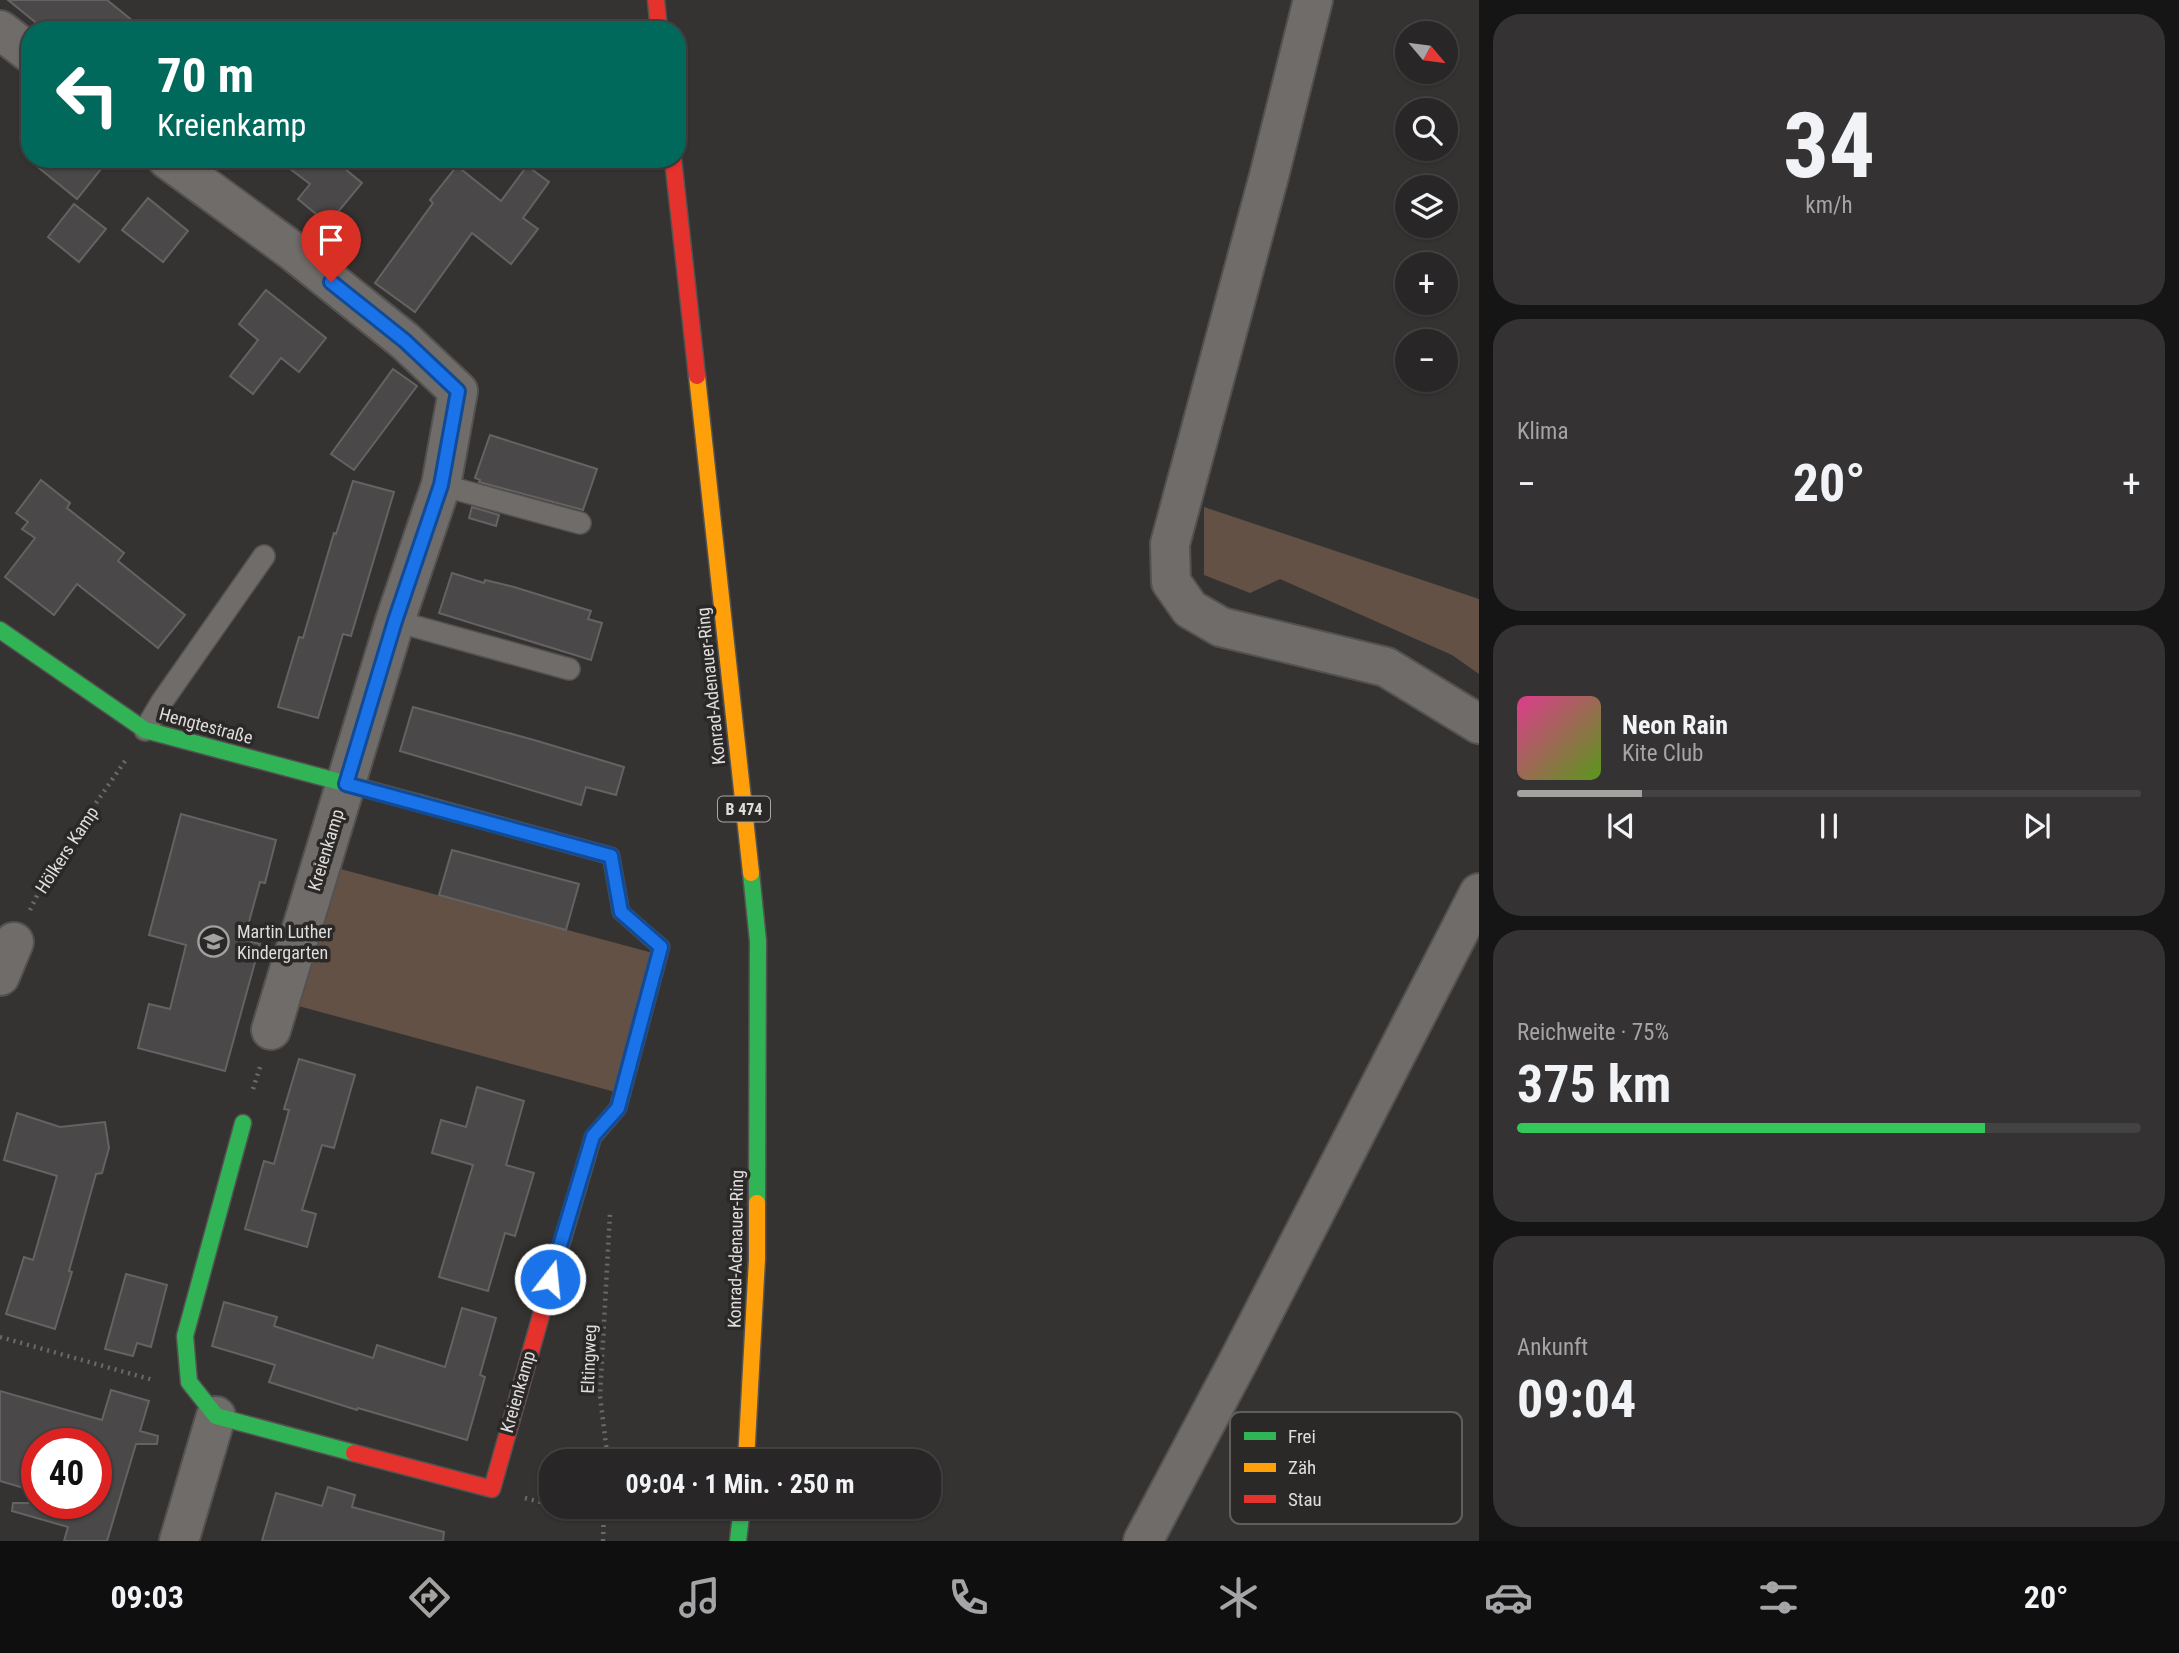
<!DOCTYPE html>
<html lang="de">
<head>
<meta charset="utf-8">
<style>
  :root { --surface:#282626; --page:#343232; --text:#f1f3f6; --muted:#a5a5a7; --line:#444343; --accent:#a4a2a0 }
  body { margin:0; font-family:"Roboto Condensed",sans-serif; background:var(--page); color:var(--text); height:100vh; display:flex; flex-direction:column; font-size:26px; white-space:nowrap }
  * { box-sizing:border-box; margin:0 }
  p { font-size:23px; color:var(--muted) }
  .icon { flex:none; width:38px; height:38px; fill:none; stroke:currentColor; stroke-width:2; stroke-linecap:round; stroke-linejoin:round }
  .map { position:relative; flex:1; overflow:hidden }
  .details { display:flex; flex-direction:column; gap:14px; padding:14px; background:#161515; width:700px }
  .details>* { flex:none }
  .banner { position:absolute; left:21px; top:21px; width:665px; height:147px; border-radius:28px; box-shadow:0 2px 5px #0004,0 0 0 2px var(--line); background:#00695c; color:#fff; overflow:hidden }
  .needle { width:46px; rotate:119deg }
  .controls { position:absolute; left:1395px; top:21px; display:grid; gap:14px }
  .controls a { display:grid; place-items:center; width:63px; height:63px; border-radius:50%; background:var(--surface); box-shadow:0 2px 5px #0004,0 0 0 2px var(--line); font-size:35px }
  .speed { position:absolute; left:21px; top:1428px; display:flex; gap:14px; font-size:35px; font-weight:700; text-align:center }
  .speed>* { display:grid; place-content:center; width:91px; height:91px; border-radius:50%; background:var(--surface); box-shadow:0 2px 5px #0004,0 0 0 2px var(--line); line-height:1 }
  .speed .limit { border:10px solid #d22; background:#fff; color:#111 }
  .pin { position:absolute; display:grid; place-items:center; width:60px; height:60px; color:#fff; margin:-72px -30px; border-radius:50% 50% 50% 0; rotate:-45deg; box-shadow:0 0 7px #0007 }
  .pin .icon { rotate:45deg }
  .me { position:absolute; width:77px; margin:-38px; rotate:16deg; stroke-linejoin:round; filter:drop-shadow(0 0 5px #0008) }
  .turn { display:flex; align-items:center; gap:24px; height:147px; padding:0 21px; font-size:32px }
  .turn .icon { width:91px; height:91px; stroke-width:2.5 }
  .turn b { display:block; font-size:49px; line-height:60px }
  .big { font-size:52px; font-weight:700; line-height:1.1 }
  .details .widget { flex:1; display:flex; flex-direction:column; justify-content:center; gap:10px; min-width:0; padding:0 24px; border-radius:28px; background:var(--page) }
  .details .dial { align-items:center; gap:0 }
  .dial b { font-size:91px; line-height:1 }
  .song { display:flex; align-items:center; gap:21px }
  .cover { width:84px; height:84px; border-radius:10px; background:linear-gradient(135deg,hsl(330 70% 55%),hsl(90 70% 35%)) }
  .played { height:7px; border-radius:4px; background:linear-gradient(90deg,var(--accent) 20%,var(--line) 20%) }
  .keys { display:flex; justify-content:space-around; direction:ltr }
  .heat { display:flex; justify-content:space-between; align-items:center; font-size:38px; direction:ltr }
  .charge { height:10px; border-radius:5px; background:linear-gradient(90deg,#34c759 75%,var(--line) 0) }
  .trip { position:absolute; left:539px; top:1449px; width:402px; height:70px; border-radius:28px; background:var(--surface); box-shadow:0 2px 5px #0004,0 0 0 2px var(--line); font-weight:700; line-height:70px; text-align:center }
  .menu { display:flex; height:112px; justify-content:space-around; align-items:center; background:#100f0f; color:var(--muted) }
  .menu .icon { width:49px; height:49px }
  .menu .active { color:var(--accent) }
  .menu b { font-size:32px; color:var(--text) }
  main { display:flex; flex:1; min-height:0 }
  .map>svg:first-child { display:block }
  .green { fill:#635146 }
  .building { fill:#4a4848; stroke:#646362; stroke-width:2 }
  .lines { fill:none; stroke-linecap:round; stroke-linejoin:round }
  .lane-casing { stroke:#535251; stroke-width:24 }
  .street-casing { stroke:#535251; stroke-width:42 }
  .fast-casing { stroke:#535251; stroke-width:19 }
  .slow-casing { stroke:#535251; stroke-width:19 }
  .jam-casing { stroke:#535251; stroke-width:19 }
  .path { stroke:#6c6a69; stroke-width:4.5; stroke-dasharray:2 5; stroke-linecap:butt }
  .lane { stroke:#706c69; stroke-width:21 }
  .street { stroke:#706c69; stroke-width:38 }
  .fast { stroke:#30b455; stroke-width:16 }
  .slow { stroke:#ff9f0a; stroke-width:16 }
  .jam { stroke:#e5322d; stroke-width:16 }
  .route-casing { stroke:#114b97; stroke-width:18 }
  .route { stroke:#1a73e8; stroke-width:12 }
  .labels { text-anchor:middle; stroke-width:7; stroke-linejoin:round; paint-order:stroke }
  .shield { fill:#2b2928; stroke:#a9a7a6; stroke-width:2 }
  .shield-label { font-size:16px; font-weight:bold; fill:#dfdddc }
  .street-label { font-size:18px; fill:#dfdddc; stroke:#2b2928 }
  .poi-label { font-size:18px; fill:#dfdddc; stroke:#2b2928; text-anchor:start }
  .key { fill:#2b2928; stroke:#615f5e; stroke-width:2 }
  .key-label { font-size:19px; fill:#dfdddc }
</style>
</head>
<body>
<main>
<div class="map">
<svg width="1479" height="1541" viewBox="0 0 1479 1541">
  <rect width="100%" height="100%" fill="#353332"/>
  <g class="green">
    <path d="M 1204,507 L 1479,599 L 1479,674 L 1452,655 L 1280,579 L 1250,593 L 1204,575 Z"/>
    <path d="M 322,864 L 653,953 L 615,1092 L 280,1001 Z"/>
  </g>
  <g class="building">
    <path d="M 8,0 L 107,0 L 144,30 L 45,30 Z"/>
    <path d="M 28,159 L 109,159 L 77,199 Z"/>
    <path d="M 277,159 L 333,159 L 362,183 L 328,224 L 298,199 L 310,184 Z"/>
    <path d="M 457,166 L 501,201 L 527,166 L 549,182 L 523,218 L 538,229 L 511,264 L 472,233 L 415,312 L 375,283 L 433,203 L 430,200 Z"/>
    <path d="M 148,198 L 188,231 L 163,262 L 122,230 Z"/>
    <path d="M 74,204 L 106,229 L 79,262 L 48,237 Z"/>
    <path d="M 266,290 L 326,338 L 299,372 L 281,358 L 253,394 L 230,376 L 258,340 L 239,324 Z"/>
    <path d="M 393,369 L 417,386 L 354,470 L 331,454 Z"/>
    <path d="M 490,435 L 597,469 L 583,510 L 479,482 L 480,480 L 475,478 Z"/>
    <path d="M 41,480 L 70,503 L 67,508 L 124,553 L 118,561 L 185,615 L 158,648 L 77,584 L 54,615 L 5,577 L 35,538 L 22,529 L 28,522 L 16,513 Z"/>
    <path d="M 353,481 L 394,492 L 351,636 L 343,634 L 318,718 L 278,707 L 299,637 L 303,638 L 334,533 L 336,534 Z"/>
    <path d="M 472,507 L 499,515 L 496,526 L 469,518 Z"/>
    <path d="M 452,573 L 484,583 L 485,580 L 514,587 L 591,611 L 588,619 L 602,623 L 591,660 L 439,613 Z"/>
    <path d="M 413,707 L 534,740 L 624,767 L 616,795 L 586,787 L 581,805 L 400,751 Z"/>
    <path d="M 181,814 L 276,840 L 265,883 L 260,882 L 244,940 L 260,944 L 225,1071 L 138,1048 L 149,1004 L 170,1009 L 186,945 L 149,935 Z"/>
    <path d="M 452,850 L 579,884 L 566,930 L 439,895 Z"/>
    <path d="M 299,1059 L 355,1075 L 334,1148 L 322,1145 L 302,1210 L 316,1214 L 307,1247 L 245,1229 L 264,1161 L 274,1164 L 289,1110 L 284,1109 Z"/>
    <path d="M 477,1087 L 524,1101 L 506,1165 L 534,1173 L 515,1236 L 505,1233 L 488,1291 L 439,1277 L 473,1165 L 432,1153 L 441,1120 L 466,1127 Z"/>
    <path d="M 17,1113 L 60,1127 L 105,1122 L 109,1148 L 102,1173 L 96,1174 L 69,1271 L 72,1272 L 55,1329 L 6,1314 L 24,1257 L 33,1260 L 57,1176 L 4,1160 Z"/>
    <path d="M 126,1274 L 167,1285 L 151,1347 L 137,1343 L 133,1356 L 105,1349 Z"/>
    <path d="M 224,1302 L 277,1317 L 274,1326 L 373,1358 L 377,1345 L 445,1367 L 462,1308 L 496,1318 L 480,1375 L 485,1377 L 467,1440 L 358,1408 L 357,1410 L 269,1382 L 275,1365 L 212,1346 Z"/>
    <path d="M 111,1390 L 149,1401 L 140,1431 L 158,1436 L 157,1444 L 136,1444 L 107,1541 L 64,1541 L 68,1527 L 12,1511 L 13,1503 L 96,1503 L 96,1444 L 37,1444 L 37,1492 L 0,1481 L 0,1391 L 102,1420 Z"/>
    <path d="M 328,1487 L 355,1495 L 352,1507 L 444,1532 L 443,1541 L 262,1541 L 276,1493 L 322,1506 Z"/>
  </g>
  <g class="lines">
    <defs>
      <g id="lane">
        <path d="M 441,485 L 580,523"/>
        <path d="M 395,621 L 569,669"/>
        <path d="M 145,730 L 161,703 L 264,556"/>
      </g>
      <g id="street">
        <path d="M 1313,0 L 1269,176 L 1170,544 L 1171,582 L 1190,609 L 1221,627 L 1386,667 L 1479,724"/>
        <path d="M 0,30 L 30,53"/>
        <path d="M 167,159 L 294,252 L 405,341 L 458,391 L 441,485 L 395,621 L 271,1030"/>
        <path d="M 0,976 L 14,942"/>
        <path d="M 179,1541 L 216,1416"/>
        <path d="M 1143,1541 L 1240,1358 L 1479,893"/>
      </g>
      <g id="fast">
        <path d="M 0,630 L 145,730 L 419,803"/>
        <path d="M 751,873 L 758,941 L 757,1203"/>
        <path d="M 243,1123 L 185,1336 L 189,1382 L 216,1416 L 354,1453"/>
        <path d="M 558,1255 L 593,1137 L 618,1108 L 661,947 L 647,935"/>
        <path d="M 738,1541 L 742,1507"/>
      </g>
      <g id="slow">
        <path d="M 697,376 L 751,873"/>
        <path d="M 419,803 L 611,856 L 621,912 L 647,935"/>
        <path d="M 746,1461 L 757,1259 L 757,1203"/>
      </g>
      <g id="jam">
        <path d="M 656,0 L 659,30"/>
        <path d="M 673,159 L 697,376"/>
        <path d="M 354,1453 L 492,1489 L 558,1255"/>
      </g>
    </defs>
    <use href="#lane" class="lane-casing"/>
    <use href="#street" class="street-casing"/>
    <use href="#fast" class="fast-casing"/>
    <use href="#slow" class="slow-casing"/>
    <use href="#jam" class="jam-casing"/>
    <g class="path">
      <path d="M 30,910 L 49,871 L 125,761"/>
      <path d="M 253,1089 L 261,1064"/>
      <path d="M 0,1337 L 153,1380"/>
      <path d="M 608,1461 L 600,1396 L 610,1213"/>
      <path d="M 525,1498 L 551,1505"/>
      <path d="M 559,1507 L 603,1518"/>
      <path d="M 603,1541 L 604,1507"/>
    </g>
    <use href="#lane" class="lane"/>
    <use href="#street" class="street"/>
    <use href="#fast" class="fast"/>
    <use href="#slow" class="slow"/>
    <use href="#jam" class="jam"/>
  </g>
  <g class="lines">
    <defs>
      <path id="route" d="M 331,282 L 405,341 L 458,391 L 441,485 L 395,621 L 346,784 L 611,856 L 621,912 L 661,947 L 618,1108 L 593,1136 L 550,1279"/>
    </defs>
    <use href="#route" class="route-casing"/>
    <use href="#route" class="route"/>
  </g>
  <defs>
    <symbol id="school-ring" viewBox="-11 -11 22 22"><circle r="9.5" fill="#2b2928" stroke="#a4a2a0" stroke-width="1.5"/><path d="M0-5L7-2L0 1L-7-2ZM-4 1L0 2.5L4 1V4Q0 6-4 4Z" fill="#a4a2a0"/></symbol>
  </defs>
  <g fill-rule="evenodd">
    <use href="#school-ring" x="196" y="924" width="35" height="35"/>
  </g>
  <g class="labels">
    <rect class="shield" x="718" y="796.5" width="52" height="25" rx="5"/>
    <g class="shield-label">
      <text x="744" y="815">B 474</text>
    </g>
    <g class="street-label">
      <text transform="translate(711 686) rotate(-96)" y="6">Konrad-Adenauer-Ring</text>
      <text transform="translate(206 726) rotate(15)" y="6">Hengtestraße</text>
      <text transform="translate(67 850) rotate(-57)" y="6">Hölkers Kamp</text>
      <text transform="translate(326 850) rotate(-73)" y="6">Kreienkamp</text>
      <text transform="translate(736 1249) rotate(-89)" y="6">Konrad-Adenauer-Ring</text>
      <text transform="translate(589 1359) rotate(-88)" y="6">Eltingweg</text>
      <text transform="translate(518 1392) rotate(-74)" y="6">Kreienkamp</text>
    </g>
    <g class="poi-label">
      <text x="237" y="938">Martin Luther<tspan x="237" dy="21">Kindergarten</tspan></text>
    </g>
  </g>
  <rect x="1230" y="1412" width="232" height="112" rx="10" class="key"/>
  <rect x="1244" y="1432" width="32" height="8" fill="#30b455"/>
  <rect x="1244" y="1463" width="32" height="9" fill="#ff9f0a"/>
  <rect x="1244" y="1495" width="32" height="8" fill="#e5322d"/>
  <g class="key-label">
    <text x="1288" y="1443">Frei</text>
    <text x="1288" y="1474">Zäh</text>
    <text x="1288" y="1506">Stau</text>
  </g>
</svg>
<div class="controls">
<a><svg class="needle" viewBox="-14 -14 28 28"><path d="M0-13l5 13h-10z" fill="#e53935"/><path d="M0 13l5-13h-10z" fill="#a5a5a7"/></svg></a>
<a><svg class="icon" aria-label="search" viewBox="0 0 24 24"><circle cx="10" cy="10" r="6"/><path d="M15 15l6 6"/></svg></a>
<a><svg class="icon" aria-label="layers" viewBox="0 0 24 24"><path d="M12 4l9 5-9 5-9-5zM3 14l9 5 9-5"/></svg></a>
<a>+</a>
<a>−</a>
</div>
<div class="speed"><div class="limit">40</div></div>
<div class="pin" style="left:331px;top:282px;background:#d93025"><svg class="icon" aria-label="arrive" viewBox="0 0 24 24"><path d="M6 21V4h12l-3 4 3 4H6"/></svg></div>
<svg class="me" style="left:550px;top:1279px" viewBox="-20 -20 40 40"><circle r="17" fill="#1a73e8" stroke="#fff" stroke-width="3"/><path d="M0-11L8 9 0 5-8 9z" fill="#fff"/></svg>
<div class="trip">09:04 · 1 Min. · 250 m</div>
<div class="banner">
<div class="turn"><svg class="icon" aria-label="left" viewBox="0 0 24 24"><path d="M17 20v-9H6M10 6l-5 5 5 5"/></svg><div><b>70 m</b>Kreienkamp</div></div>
</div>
</div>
<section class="details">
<div class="widget dial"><b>34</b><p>km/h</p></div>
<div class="widget"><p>Klima</p>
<div class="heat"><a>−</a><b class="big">20°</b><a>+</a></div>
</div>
<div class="widget">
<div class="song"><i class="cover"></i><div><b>Neon Rain</b><p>Kite Club</p></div></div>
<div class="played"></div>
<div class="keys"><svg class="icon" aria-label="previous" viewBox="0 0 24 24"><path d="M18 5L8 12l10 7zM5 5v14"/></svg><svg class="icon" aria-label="pause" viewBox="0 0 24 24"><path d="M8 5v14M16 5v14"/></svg><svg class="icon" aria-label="next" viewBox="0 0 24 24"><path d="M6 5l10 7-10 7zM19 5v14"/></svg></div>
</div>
<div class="widget"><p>Reichweite · 75%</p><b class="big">375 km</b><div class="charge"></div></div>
<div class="widget"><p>Ankunft</p><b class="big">09:04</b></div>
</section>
</main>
<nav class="menu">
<b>09:03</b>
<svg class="icon active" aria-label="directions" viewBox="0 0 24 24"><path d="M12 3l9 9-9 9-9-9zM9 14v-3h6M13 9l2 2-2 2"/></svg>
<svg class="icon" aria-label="music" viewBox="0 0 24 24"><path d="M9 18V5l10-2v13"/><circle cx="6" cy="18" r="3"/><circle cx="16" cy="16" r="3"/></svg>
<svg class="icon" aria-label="phone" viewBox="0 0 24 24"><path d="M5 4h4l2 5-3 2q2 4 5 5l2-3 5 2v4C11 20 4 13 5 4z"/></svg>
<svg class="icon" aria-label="climate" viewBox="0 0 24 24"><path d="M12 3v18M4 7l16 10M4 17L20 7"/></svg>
<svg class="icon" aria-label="car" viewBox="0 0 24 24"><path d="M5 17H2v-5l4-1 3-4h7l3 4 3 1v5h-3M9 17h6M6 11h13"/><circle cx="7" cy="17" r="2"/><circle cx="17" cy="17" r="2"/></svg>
<svg class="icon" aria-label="filters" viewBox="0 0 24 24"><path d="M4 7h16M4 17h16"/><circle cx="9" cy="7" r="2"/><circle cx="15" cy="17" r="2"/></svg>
<b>20°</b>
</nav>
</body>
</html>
